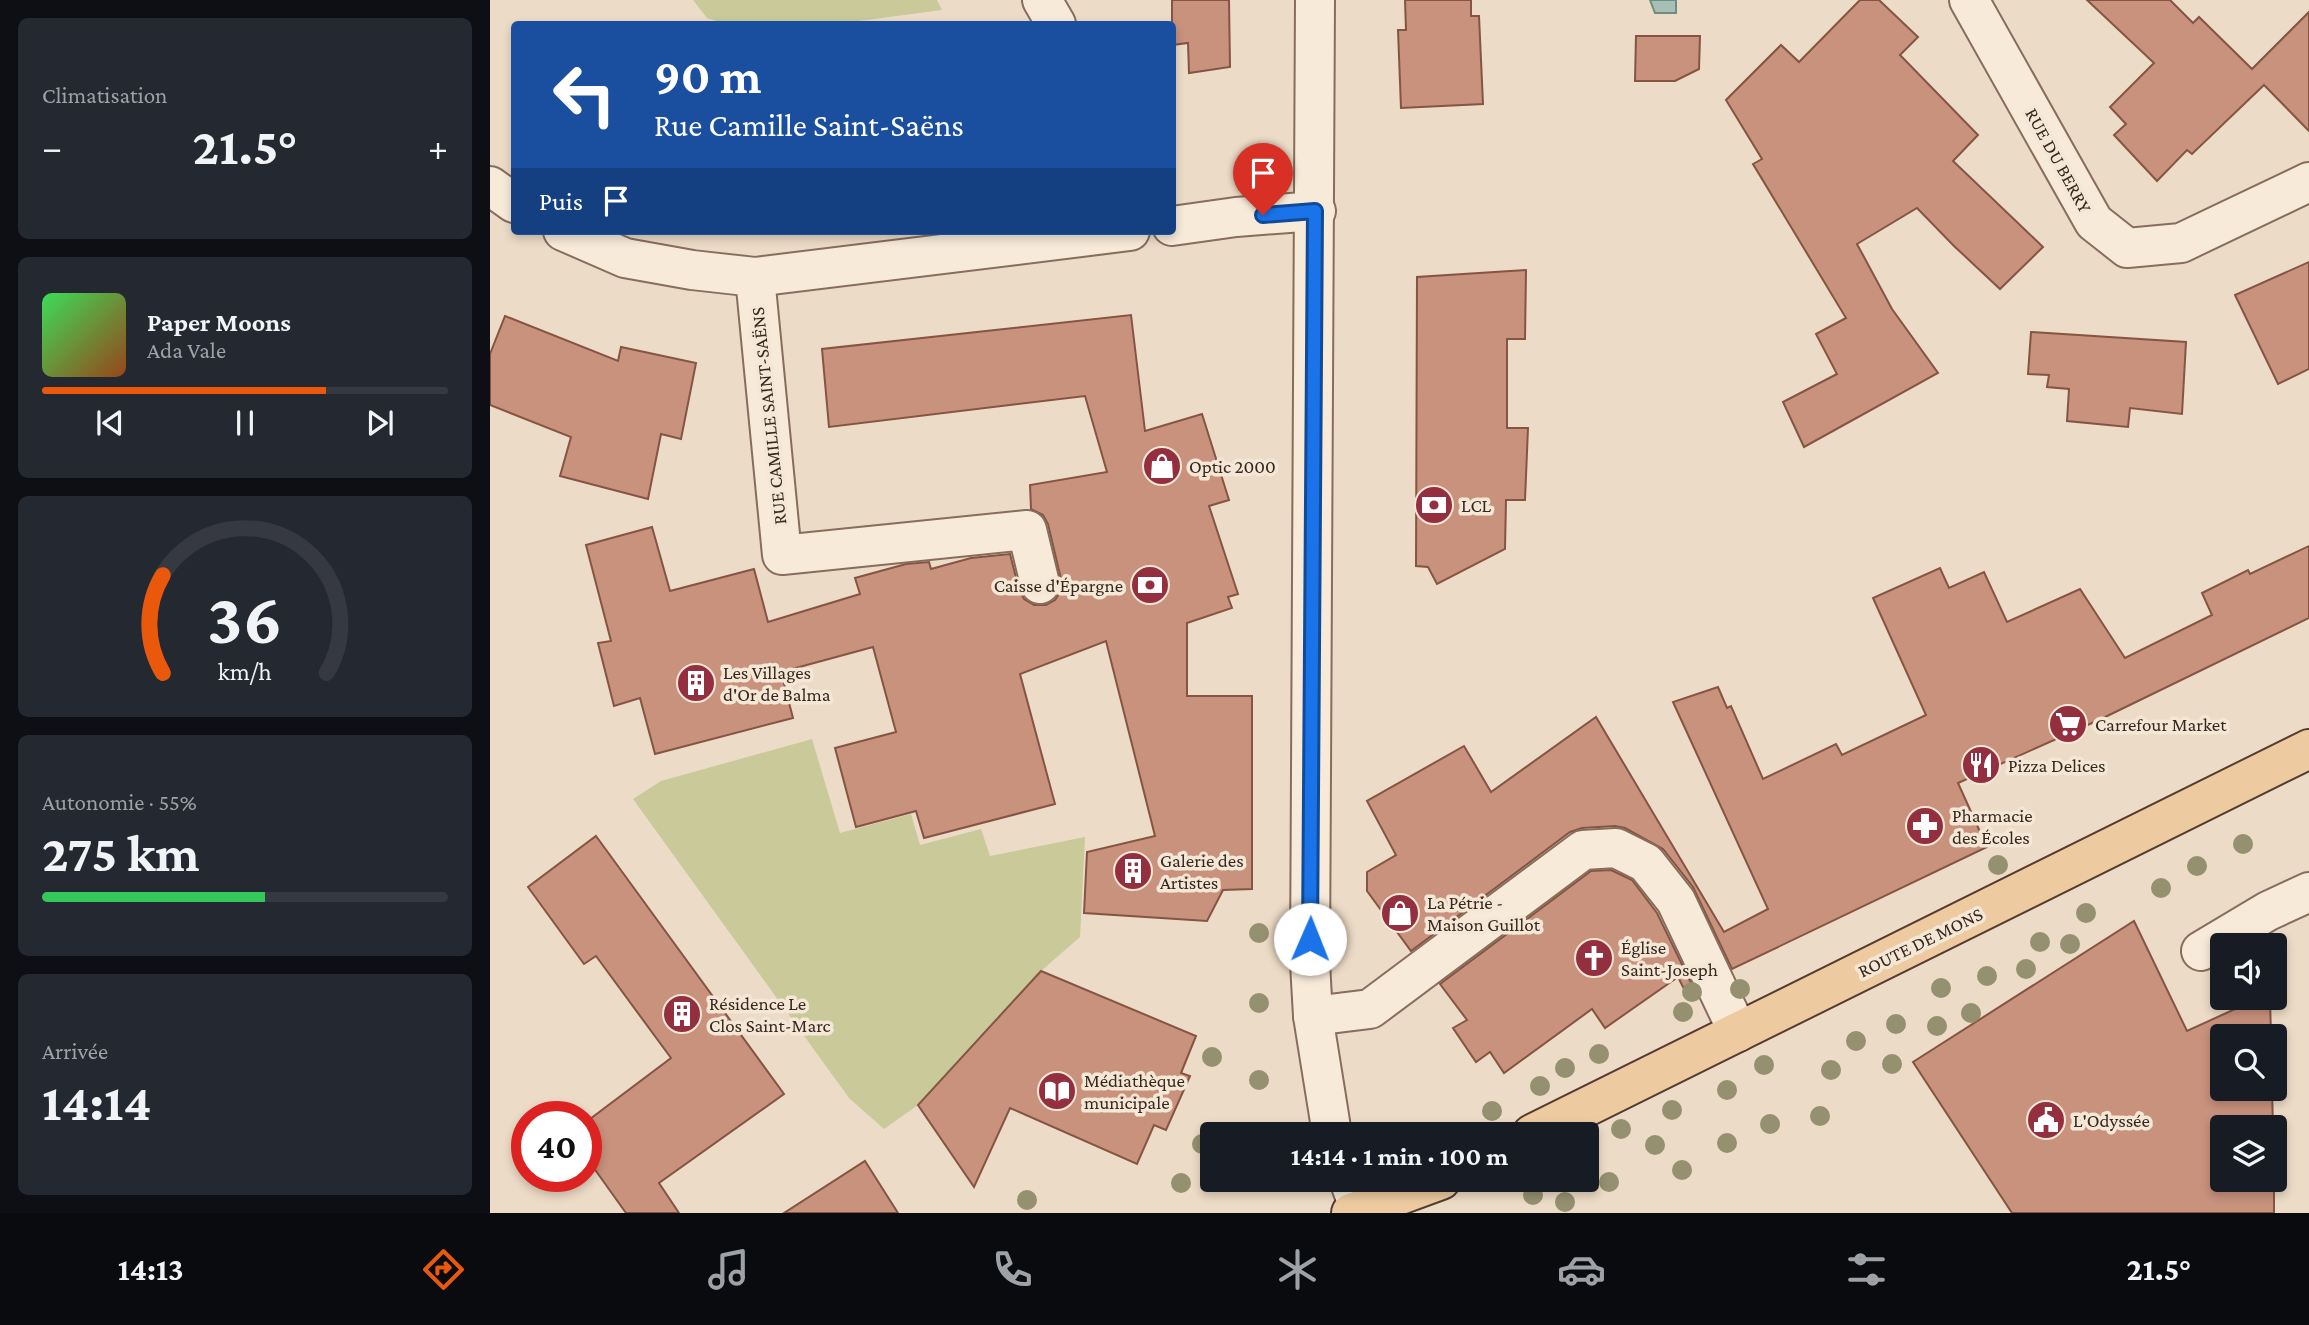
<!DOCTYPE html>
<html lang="fr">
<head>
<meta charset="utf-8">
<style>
  :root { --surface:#171b24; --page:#242831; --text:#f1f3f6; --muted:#9ea1a6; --line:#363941; --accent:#ea580c }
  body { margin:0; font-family:"Crimson Pro",serif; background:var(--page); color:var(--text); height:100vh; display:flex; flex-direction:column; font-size:26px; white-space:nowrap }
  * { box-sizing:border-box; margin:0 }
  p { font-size:23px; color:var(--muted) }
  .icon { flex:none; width:38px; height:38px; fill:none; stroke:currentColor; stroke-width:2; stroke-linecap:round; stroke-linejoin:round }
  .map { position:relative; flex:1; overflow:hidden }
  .details { display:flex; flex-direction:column; gap:18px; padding:18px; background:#0d0f14; width:490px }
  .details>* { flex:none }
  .top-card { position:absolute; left:21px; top:21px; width:665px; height:214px; border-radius:7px; box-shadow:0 4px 10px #0003; background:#1a4fa0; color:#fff; overflow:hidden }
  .tools { position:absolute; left:1720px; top:933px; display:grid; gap:14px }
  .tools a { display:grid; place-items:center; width:77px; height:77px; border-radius:7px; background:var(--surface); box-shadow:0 4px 10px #0003; font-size:35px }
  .speed { position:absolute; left:21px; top:1101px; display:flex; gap:14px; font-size:35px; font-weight:700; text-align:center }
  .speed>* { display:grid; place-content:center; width:91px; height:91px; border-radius:50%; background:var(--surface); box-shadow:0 4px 10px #0003; line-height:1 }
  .speed .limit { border:10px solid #d22; background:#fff; color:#111 }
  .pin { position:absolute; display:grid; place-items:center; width:60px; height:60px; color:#fff; margin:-72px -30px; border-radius:50% 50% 50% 0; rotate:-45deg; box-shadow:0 0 7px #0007 }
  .pin .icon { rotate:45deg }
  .me { position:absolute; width:77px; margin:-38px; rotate:1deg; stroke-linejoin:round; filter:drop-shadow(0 0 5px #0008) }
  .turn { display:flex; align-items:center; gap:24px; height:147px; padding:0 28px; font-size:32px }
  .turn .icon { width:91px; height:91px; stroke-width:2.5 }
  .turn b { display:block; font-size:49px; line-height:60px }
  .then { display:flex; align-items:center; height:66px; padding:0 28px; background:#0003; gap:14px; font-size:26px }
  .big { font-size:52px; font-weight:700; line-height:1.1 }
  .details .card { flex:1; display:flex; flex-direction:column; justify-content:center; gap:10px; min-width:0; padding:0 24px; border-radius:10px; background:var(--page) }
  .details .dial { align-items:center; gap:0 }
  .dial svg { height:182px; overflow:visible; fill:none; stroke:var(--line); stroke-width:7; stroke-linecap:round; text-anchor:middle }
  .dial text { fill:var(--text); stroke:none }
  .song { display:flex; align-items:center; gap:21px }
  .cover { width:84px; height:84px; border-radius:10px; background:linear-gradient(135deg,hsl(130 70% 55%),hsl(20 70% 35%)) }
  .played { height:7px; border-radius:4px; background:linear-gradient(90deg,var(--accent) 70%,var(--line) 70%) }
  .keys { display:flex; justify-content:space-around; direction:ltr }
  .heat { display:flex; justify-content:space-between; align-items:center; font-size:38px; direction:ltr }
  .charge { height:10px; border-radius:5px; background:linear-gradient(90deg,#34c759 55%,var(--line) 0) }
  .trip { position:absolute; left:710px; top:1122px; width:399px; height:70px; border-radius:7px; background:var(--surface); box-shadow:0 4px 10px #0003; font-weight:700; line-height:70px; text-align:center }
  .dock { display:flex; height:112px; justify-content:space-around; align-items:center; background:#090b0e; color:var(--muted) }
  .dock .icon { width:49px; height:49px }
  .dock .active { color:var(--accent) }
  .dock b { font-size:32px; color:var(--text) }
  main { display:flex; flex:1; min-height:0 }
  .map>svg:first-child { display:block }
  .green { fill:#cac99a }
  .water { fill:#a7c0b5; stroke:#6e8e81; stroke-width:2 }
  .building { fill:#c8927d; stroke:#855443; stroke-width:2 }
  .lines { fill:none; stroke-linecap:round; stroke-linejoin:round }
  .minor-casing { stroke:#876d5c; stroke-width:42 }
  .major-casing { stroke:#553c30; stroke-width:42 }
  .minor { stroke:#f7ead9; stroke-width:38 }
  .major { stroke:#edcaa0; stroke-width:38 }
  .tree { fill:#95906f }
  .route-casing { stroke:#114b97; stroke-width:18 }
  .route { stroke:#1a73e8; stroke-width:12 }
  .labels { text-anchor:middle; stroke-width:7; stroke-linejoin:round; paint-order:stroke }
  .street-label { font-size:19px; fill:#37281f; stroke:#f4e7d5 }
  .poi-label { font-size:19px; fill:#37281f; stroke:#f4e7d5; text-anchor:start }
</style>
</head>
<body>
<main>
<section class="details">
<div class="card"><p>Climatisation</p>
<div class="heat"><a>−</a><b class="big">21.5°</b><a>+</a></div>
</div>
<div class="card">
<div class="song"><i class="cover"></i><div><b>Paper Moons</b><p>Ada Vale</p></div></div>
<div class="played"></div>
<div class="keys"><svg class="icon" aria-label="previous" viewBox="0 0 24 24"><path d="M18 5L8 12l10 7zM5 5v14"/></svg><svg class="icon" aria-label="pause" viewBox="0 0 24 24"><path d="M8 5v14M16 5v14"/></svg><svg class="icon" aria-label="next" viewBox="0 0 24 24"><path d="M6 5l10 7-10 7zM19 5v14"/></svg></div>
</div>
<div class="card dial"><svg viewBox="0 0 100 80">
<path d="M14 69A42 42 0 1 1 86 69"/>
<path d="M14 69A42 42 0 0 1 14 26" stroke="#ea580c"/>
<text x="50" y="56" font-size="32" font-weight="700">36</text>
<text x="50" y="72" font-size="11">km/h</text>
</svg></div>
<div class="card"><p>Autonomie · 55%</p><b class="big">275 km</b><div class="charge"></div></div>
<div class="card"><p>Arrivée</p><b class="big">14:14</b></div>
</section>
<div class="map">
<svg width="1819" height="1213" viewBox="0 0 1819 1213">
  <rect width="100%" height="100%" fill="#ecdbc6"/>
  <g class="green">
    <path d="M 203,0 L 447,0 L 452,10 L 346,24 L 235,24 L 217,18 Z"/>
    <path d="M 322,739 L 350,833 L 421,814 L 430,845 L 491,829 L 500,856 L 595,837 L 590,937 L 551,971 L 428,1105 L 394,1129 L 359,1098 L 143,799 L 171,781 Z"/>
  </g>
  <path class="water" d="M 1160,0 L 1186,0 L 1186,13 L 1165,13 Z"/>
  <g class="building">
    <path d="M 682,0 L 739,0 L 740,67 L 699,73 L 698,43 L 682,45 Z"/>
    <path d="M 915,0 L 981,0 L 981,16 L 989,16 L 993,104 L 911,108 L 908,30 L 916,30 Z"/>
    <path d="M 1370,0 L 1389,0 L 1428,37 L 1410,55 L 1488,135 L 1463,161 L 1553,247 L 1510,289 L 1464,246 L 1427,208 L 1367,244 L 1402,309 L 1448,373 L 1314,447 L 1293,402 L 1347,374 L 1326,334 L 1356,318 L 1263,164 L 1272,159 L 1236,100 L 1291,45 L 1309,62 Z"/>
    <path d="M 1597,0 L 1680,0 L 1703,23 L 1709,17 L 1762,69 L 1819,12 L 1819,131 L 1774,85 L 1702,154 L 1697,150 L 1667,181 L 1624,135 L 1636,124 L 1620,107 L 1664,63 Z"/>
    <path d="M 1146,36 L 1210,36 L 1209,69 L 1185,81 L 1145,81 Z"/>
    <path d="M 1819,262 L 1819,369 L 1788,384 L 1745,295 Z"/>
    <path d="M 1036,270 L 1035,339 L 1017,339 L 1017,428 L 1038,428 L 1035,500 L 1016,500 L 1015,549 L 947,584 L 938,567 L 926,566 L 927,277 Z"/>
    <path d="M 641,315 L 655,431 L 712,414 L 739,500 L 719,506 L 748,594 L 738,597 L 742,608 L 697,623 L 697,696 L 762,696 L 762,889 L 733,890 L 717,921 L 594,913 L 597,852 L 665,836 L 616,641 L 530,674 L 565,804 L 434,838 L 426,811 L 366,827 L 345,748 L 406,732 L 383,647 L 291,672 L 303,718 L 165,754 L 150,698 L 124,706 L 108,643 L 121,641 L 96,545 L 162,527 L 180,591 L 264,569 L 278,622 L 370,594 L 365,578 L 416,564 L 439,562 L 441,569 L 481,558 L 520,554 L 529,589 L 534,599 L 544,605 L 556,605 L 565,600 L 571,591 L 571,579 L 558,524 L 553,515 L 541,509 L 540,485 L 617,472 L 595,396 L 339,427 L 332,349 Z"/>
    <path d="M 15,316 L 128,361 L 131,347 L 206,363 L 191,439 L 171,434 L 158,499 L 70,476 L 81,437 L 0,405 L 0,354 Z"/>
    <path d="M 1541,332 L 1696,342 L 1692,414 L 1640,408 L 1638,427 L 1577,421 L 1579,389 L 1557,387 L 1559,375 L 1538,374 Z"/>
    <path d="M 1819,546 L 1819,618 L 1611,719 L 1468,783 L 1497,847 L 1242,969 L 1203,887 L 1173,849 L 1135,828 L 1125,826 L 1092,828 L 1080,832 L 921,951 L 877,891 L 877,872 L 906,855 L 877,801 L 974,746 L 1001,792 L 1106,717 L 1234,932 L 1278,909 L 1183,702 L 1228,687 L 1237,708 L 1241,706 L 1273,779 L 1346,744 L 1352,755 L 1436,715 L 1383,598 L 1450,568 L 1459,588 L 1494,572 L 1517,622 L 1590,589 L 1635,658 L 1722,615 L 1712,593 L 1758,570 L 1760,574 Z"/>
    <path d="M 106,836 L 294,1094 L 169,1183 L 189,1213 L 136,1213 L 96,1157 L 96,1122 L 181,1058 L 106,956 L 94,964 L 38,887 Z"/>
    <path d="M 1121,870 L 1142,880 L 1167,913 L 1203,987 L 1195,991 L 1188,977 L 1115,1028 L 1102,1009 L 1014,1073 L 1000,1052 L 986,1062 L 963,1028 L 977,1020 L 950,984 L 1101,871 Z"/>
    <path d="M 1644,921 L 1697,1031 L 1769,998 L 1780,998 L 1781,1036 L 1732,1036 L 1732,1088 L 1782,1088 L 1783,1127 L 1732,1127 L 1732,1180 L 1784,1180 L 1784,1213 L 1522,1213 L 1423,1062 Z"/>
    <path d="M 551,971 L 706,1036 L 691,1073 L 700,1076 L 676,1130 L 664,1125 L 647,1164 L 520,1108 L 484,1187 L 428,1105 Z"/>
    <path d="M 375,1161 L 408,1213 L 294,1213 Z"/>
  </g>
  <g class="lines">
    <defs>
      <g id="minor">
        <path d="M 552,0 L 566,24"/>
        <path d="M 825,0 L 820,963 L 823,1016 L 842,1134"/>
        <path d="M 1479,0 L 1604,222 L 1637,248 L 1691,243 L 1819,182"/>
        <path d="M 0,186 L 24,203"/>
        <path d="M 682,226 L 746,217 L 826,211"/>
        <path d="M 73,231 L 135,258 L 202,270 L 265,277 L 640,231"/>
        <path d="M 265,277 L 292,555 L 537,530 L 550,584"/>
        <path d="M 1711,951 L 1778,911 L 1819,892"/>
        <path d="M 823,1016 L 880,1009 L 1093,850 L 1126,848 L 1156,863 L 1186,901 L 1248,1032"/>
        <path d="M 859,1180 L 871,1213"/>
      </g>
      <g id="major">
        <path d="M 1042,1134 L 1819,749"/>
        <path d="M 861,1213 L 951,1180"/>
      </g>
    </defs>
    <use href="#minor" class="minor-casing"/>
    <use href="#major" class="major-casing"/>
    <use href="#minor" class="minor"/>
    <use href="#major" class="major"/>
  </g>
  <g class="tree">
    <circle cx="1753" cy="844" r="10"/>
    <circle cx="1508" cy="865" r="10"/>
    <circle cx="1707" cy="866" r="10"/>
    <circle cx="1671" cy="888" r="10"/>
    <circle cx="1596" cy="913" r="10"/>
    <circle cx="769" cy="933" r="10"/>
    <circle cx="1550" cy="942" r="10"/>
    <circle cx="1580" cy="944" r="10"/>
    <circle cx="1536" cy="969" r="10"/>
    <circle cx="1497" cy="976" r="10"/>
    <circle cx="1451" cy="988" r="10"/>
    <circle cx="1250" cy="989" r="10"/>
    <circle cx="1202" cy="992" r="10"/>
    <circle cx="769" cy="1003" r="10"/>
    <circle cx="1193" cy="1012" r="10"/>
    <circle cx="1481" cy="1013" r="10"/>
    <circle cx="1406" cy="1024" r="10"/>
    <circle cx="1447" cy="1026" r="10"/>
    <circle cx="1366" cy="1041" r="10"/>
    <circle cx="1109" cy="1054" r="10"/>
    <circle cx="722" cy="1057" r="10"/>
    <circle cx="1402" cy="1064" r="10"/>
    <circle cx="1274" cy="1065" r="10"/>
    <circle cx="1075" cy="1068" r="10"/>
    <circle cx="1341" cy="1070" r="10"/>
    <circle cx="769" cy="1080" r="10"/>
    <circle cx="1050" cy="1086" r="10"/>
    <circle cx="1237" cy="1090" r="10"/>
    <circle cx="1182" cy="1110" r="10"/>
    <circle cx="1002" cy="1111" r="10"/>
    <circle cx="1330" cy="1116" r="10"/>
    <circle cx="1280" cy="1124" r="10"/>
    <circle cx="1131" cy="1129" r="10"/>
    <circle cx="1237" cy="1143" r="10"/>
    <circle cx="712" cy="1144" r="10"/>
    <circle cx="1165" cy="1145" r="10"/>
    <circle cx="1192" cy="1170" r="10"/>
    <circle cx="1119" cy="1182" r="10"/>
    <circle cx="691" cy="1183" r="10"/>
    <circle cx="1043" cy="1195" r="10"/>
    <circle cx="537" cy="1200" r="10"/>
    <circle cx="1075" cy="1202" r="10"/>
  </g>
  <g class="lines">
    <defs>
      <path id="route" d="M 773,215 L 825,211 L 820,939"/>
    </defs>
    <use href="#route" class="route-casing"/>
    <use href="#route" class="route"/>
  </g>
  <defs>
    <symbol id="shop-disc" viewBox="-11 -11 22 22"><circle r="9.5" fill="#932f3e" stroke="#f4e7d5"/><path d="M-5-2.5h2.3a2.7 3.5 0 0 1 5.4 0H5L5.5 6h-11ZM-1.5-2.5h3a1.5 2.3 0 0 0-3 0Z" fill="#fff"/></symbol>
    <symbol id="bank-disc" viewBox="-11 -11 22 22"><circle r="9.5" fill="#932f3e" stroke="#f4e7d5"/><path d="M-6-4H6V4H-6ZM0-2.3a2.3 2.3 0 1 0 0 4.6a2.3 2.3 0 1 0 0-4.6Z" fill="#fff"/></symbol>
    <symbol id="building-disc" viewBox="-11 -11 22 22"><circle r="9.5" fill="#932f3e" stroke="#f4e7d5"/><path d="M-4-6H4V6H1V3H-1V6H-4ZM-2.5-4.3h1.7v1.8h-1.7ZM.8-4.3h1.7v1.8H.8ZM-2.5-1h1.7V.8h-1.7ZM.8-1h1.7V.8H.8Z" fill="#fff"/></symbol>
    <symbol id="supermarket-disc" viewBox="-11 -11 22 22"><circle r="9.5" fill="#932f3e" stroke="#f4e7d5"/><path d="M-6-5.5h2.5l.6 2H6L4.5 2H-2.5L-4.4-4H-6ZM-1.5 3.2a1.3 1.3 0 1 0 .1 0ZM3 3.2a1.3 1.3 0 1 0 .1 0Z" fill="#fff"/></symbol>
    <symbol id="restaurant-disc" viewBox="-11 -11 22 22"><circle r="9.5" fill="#932f3e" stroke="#f4e7d5"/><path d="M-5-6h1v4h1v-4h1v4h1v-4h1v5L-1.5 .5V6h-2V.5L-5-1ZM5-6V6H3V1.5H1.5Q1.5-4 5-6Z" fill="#fff"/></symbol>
    <symbol id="pharmacy-disc" viewBox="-11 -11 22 22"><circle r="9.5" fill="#932f3e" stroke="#f4e7d5"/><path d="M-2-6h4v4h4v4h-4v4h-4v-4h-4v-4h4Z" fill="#fff"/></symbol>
    <symbol id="church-disc" viewBox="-11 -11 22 22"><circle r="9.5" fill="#932f3e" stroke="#f4e7d5"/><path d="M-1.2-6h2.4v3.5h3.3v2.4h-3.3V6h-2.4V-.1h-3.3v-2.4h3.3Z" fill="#fff"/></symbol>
    <symbol id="library-disc" viewBox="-11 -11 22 22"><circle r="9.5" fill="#932f3e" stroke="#f4e7d5"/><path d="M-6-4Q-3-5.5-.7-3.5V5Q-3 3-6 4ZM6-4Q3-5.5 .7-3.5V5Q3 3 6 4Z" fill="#fff"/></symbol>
    <symbol id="civic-disc" viewBox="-11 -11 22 22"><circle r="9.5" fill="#932f3e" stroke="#f4e7d5"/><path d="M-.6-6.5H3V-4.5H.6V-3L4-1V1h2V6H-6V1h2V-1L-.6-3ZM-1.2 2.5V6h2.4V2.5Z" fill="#fff"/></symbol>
  </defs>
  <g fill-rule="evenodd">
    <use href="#shop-disc" x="650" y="444" width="44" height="44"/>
    <use href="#bank-disc" x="922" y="483" width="44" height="44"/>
    <use href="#bank-disc" x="638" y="563" width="44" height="44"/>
    <use href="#building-disc" x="184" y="661" width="44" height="44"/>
    <use href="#supermarket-disc" x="1556" y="702" width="44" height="44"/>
    <use href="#restaurant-disc" x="1469" y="743" width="44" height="44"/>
    <use href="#pharmacy-disc" x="1413" y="804" width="44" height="44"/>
    <use href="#building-disc" x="621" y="849" width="44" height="44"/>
    <use href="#shop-disc" x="888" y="891" width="44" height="44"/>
    <use href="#church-disc" x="1082" y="936" width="44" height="44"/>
    <use href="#building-disc" x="170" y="992" width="44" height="44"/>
    <use href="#library-disc" x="545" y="1069" width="44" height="44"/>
    <use href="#civic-disc" x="1534" y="1098" width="44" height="44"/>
  </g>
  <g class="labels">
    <g class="street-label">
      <text transform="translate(1569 160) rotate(61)" y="7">RUE DU BERRY</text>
      <text transform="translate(278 416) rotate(-96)" y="7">RUE CAMILLE SAINT-SAËNS</text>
      <text transform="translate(1430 942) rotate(-26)" y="7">ROUTE DE MONS</text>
    </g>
    <g class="poi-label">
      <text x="699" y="473">Optic 2000</text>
      <text x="971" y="512">LCL</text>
      <text x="633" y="592" text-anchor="end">Caisse d'Épargne</text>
      <text x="233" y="679">Les Villages<tspan x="233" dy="22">d'Or de Balma</tspan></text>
      <text x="1605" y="731">Carrefour Market</text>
      <text x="1518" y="772">Pizza Delices</text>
      <text x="1462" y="822">Pharmacie<tspan x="1462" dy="22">des Écoles</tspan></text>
      <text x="670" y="867">Galerie des<tspan x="670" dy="22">Artistes</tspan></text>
      <text x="937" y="909">La Pétrie -<tspan x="937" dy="22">Maison Guillot</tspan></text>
      <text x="1131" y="954">Église<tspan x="1131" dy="22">Saint-Joseph</tspan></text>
      <text x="219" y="1010">Résidence Le<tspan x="219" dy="22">Clos Saint-Marc</tspan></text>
      <text x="594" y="1087">Médiathèque<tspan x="594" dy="22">municipale</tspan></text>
      <text x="1583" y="1127">L'Odyssée</text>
    </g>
  </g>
</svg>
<div class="tools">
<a><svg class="icon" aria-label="sound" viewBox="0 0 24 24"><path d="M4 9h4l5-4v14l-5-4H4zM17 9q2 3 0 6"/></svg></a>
<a><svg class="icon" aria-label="search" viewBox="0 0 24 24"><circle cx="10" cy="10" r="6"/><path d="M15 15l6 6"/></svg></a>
<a><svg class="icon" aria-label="layers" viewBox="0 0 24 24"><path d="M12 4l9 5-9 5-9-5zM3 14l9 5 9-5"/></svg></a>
</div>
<div class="speed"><div class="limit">40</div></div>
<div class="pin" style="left:773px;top:215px;background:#d93025"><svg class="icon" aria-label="arrive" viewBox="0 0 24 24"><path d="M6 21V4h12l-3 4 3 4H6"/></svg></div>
<svg class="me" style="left:820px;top:939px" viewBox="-20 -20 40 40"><circle r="19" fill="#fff"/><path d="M0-13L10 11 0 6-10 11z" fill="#1a73e8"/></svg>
<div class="trip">14:14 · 1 min · 100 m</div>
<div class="top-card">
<div class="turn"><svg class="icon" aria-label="left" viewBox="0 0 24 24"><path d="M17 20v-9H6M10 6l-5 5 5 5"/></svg><div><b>90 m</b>Rue Camille Saint-Saëns</div></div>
<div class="then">Puis<svg class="icon" aria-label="arrive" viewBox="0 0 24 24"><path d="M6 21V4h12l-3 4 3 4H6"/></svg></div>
</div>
</div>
</main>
<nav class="dock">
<b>14:13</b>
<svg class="icon active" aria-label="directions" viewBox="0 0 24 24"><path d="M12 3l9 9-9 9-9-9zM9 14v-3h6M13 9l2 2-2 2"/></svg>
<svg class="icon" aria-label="music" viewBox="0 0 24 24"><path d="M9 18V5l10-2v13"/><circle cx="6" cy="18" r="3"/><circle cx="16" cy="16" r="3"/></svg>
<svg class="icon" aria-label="phone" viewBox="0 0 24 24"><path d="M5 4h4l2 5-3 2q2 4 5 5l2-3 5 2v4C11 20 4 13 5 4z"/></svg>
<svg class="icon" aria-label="climate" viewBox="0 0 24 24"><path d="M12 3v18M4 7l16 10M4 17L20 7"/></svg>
<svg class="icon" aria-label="car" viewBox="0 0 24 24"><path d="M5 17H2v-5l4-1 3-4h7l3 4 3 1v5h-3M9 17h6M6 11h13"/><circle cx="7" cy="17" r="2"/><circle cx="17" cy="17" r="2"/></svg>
<svg class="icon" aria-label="filters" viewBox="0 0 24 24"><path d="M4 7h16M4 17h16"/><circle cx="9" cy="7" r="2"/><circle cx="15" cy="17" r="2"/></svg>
<b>21.5°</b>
</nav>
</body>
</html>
